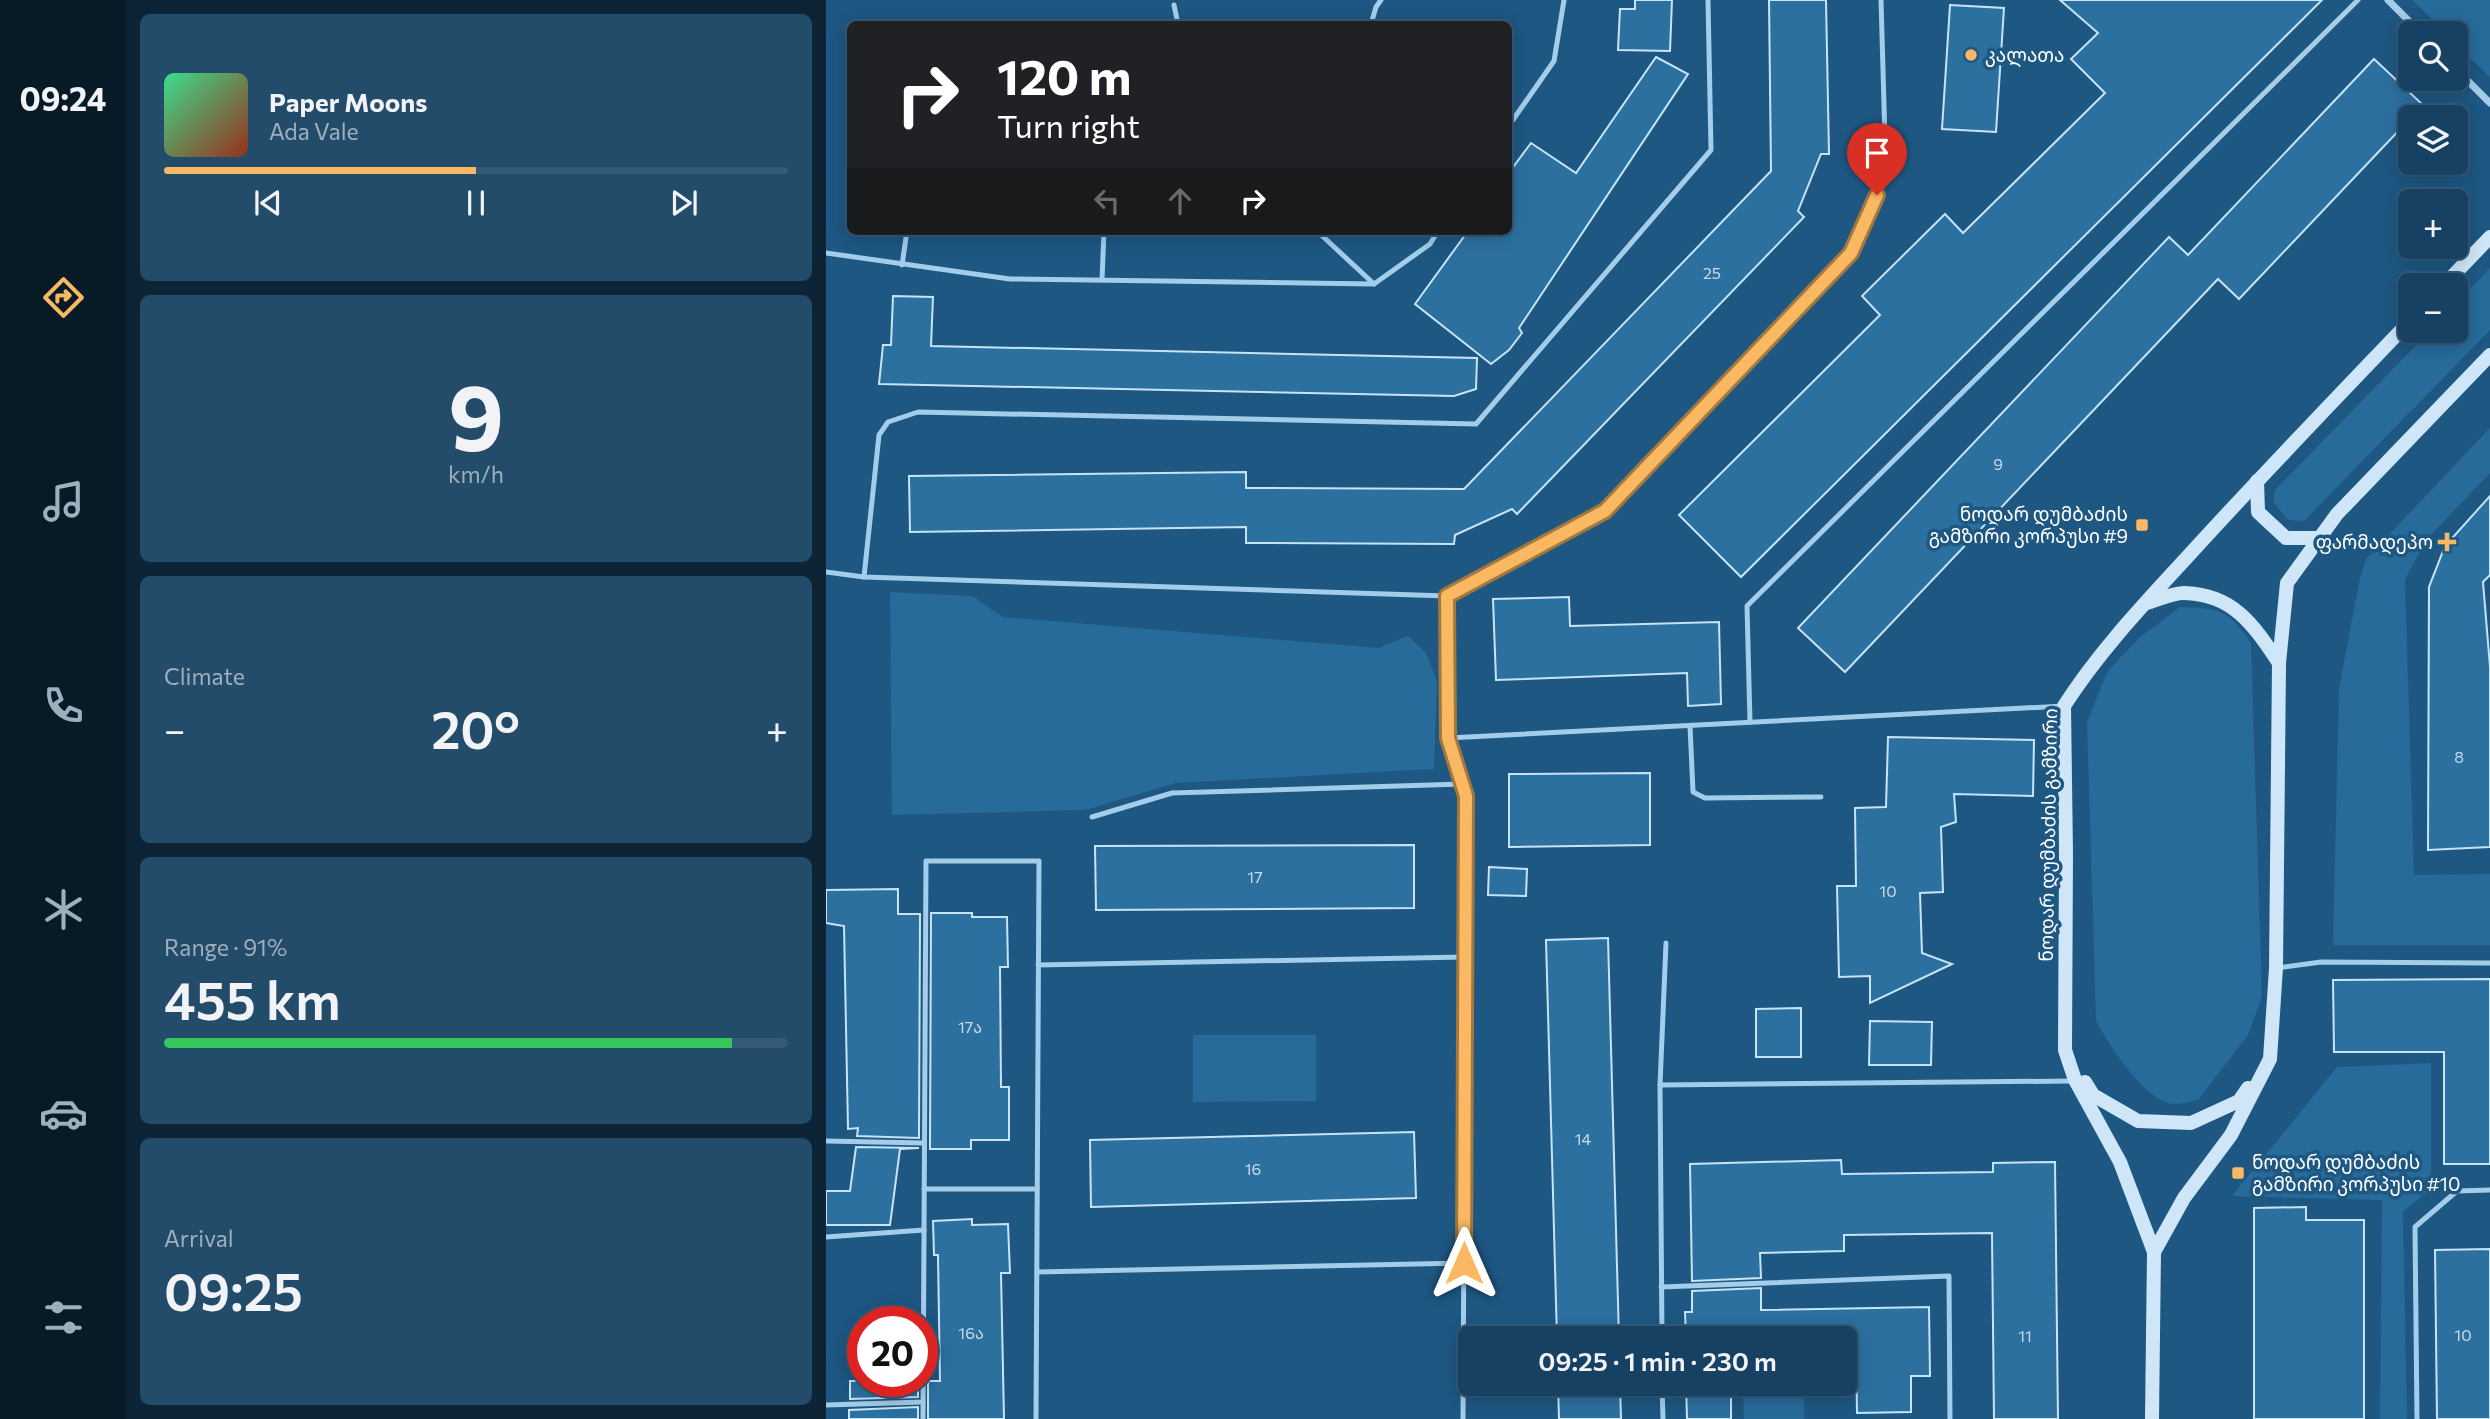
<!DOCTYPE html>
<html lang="en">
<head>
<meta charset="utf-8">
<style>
  :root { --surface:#164162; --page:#234c6b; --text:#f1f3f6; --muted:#9eafbe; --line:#355a77; --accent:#f9b861 }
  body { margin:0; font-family:Commissioner,"Noto Sans Georgian",sans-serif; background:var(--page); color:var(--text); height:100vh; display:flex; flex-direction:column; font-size:26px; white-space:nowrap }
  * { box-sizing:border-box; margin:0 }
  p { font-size:23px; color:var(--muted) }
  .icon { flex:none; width:38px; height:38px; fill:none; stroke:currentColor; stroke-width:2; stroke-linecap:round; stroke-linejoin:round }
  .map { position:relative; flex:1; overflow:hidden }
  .panel { display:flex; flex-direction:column; gap:14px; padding:14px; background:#0c2436; width:700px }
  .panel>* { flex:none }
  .hud { position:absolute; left:21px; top:21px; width:665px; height:214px; border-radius:10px; box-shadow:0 4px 18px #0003,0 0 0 2px var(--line); background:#202124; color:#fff; overflow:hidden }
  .tools { position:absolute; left:1572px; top:21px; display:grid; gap:14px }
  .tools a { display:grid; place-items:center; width:70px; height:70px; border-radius:10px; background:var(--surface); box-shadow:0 4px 18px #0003,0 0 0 2px var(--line); font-size:35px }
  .speed { position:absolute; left:21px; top:1306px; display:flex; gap:14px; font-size:35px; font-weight:700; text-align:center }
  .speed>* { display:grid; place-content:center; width:91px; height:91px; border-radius:50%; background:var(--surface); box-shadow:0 4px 18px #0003,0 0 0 2px var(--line); line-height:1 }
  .speed .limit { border:10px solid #d22; background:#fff; color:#111 }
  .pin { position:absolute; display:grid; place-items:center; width:60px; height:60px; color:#fff; margin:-72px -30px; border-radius:50% 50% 50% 0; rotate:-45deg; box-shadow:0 0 7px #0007 }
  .pin .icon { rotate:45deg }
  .me { position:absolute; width:77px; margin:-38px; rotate:0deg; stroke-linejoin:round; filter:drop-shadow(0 0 5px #0008) }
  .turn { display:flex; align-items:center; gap:24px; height:147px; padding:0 35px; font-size:32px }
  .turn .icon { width:91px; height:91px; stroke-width:2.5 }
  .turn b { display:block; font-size:49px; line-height:60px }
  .lanes { display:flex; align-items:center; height:66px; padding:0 35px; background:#0003; justify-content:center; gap:35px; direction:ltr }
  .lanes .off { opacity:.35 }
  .big { font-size:52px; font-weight:600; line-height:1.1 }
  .panel .card { flex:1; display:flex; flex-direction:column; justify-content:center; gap:10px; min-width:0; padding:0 24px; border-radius:10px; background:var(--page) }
  .panel .dial { align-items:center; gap:0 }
  .dial b { font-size:91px; line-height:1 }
  .song { display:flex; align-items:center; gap:21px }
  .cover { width:84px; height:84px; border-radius:10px; background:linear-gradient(135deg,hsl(150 70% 55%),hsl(10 70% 35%)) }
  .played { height:7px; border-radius:4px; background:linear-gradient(90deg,var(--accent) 50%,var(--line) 50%) }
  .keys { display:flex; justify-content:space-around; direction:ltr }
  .heat { display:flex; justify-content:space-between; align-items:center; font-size:38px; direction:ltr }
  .charge { height:10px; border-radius:5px; background:linear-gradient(90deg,#34c759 91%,var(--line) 0) }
  .trip { position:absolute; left:632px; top:1326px; width:399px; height:70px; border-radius:10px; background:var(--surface); box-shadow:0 4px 18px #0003,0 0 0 2px var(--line); font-weight:600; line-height:70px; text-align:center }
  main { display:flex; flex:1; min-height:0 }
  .menu { display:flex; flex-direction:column; width:126px; justify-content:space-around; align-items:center; background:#091a27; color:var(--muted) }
  .menu .icon { width:49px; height:49px }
  .menu .current { color:var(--accent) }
  .menu b { font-size:32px; color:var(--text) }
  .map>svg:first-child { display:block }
  .green { fill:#276b9b }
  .building { fill:#2c70a0; stroke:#c7e4f7; stroke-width:2 }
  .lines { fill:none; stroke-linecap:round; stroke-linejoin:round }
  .lane { stroke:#a3cdea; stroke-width:5 }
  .street { stroke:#a3cdea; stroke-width:7 }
  .secondary { stroke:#cee6f7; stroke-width:14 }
  .route-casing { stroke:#a2783f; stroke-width:18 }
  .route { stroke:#f9b861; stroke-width:12 }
  .poi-dot { fill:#f9b861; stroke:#1d5782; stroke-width:2.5 }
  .labels { text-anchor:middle; stroke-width:7; stroke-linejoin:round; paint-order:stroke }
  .number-label { font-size:16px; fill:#cadbe7 }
  .poi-label { font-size:19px; fill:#fff; stroke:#1d5782; text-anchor:start }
  .street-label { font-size:19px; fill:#fff; stroke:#1d5782 }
</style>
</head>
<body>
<main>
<nav class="menu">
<b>09:24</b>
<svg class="icon current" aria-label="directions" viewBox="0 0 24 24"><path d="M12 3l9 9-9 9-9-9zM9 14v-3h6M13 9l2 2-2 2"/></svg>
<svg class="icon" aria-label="music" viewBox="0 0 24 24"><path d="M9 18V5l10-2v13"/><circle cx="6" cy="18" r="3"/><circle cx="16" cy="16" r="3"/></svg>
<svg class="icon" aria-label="phone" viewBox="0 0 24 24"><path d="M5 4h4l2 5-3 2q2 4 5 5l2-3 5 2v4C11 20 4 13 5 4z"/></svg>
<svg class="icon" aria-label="climate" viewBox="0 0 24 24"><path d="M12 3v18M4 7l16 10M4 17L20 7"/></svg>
<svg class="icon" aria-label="car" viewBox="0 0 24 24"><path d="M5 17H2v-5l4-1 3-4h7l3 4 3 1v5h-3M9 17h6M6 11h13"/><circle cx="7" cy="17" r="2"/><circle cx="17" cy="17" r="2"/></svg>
<svg class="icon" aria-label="filters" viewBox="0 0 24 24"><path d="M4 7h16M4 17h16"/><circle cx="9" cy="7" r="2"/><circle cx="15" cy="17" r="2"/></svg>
</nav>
<section class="panel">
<div class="card">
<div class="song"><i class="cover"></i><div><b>Paper Moons</b><p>Ada Vale</p></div></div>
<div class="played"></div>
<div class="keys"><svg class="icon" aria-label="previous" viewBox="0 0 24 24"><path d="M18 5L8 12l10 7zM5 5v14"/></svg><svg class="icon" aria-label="pause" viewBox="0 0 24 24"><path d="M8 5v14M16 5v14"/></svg><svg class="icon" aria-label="next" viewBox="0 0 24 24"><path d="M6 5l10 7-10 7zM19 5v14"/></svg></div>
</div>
<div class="card dial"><b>9</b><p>km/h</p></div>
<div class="card"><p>Climate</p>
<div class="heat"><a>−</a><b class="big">20°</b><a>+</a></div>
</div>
<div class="card"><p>Range · 91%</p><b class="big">455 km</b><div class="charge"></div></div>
<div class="card"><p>Arrival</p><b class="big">09:25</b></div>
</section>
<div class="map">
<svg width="1664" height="1419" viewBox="0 0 1664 1419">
  <rect width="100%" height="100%" fill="#1d5782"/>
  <g class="green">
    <path d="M 1586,0 L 1664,0 L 1664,77 L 1629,43 L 1629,33 L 1620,33 Z"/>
    <path d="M 1664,268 L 1664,330 L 1478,521 L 1462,520 L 1448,503 L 1448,491 L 1604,331 L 1629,331 L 1629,304 Z"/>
    <path d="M 1664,428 L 1664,473 L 1600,540 L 1579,580 L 1588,875 L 1664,874 L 1664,945 L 1507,945 L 1513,689 L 1534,578 L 1540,559 Z"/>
    <path d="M 64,592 L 146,596 L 177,617 L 552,648 L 582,636 L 600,653 L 611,682 L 608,769 L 350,783 L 259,810 L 66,815 Z"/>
    <path d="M 1354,607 C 1393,608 1403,610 1425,643 L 1436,997 L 1422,1035 L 1372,1100 C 1365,1101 1356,1104 1349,1104 C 1320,1103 1283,1045 1270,1021 L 1261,722 L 1281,672 L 1313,638 Z"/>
    <path d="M 367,1035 L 490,1035 L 490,1101 L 367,1102 Z"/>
    <path d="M 1605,1063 L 1605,1188 L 1577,1212 L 1581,1419 L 1554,1419 L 1556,1200 L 1406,1196 L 1511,1067 Z"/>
    <path d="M 917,1384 L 978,1384 L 978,1419 L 918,1419 Z"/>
  </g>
  <g class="building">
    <path d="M 809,0 L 846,0 L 844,51 L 792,50 L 794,9 L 809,9 Z"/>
    <path d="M 943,0 L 1000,0 L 1003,154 L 995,154 L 972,211 L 978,217 L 691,514 L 686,509 L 629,535 L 628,544 L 420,543 L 420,527 L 84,532 L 83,476 L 420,472 L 420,488 L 638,489 L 945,171 Z"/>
    <path d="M 1234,0 L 1496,0 L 915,577 L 853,515 L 1054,315 L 1036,296 L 1119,214 L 1137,233 L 1279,93 L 1245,59 L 1272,33 Z"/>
    <path d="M 1124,5 L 1178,8 L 1170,132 L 1116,129 Z"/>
    <path d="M 830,57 L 862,74 L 693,328 L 696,333 L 683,350 L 665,364 L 589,304 L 642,231 L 682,231 L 682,174 L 705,143 L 750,173 Z"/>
    <path d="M 1548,59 L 1597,105 L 1413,299 L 1392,279 L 1019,672 L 972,628 L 1343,237 L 1362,255 Z"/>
    <path d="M 67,296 L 107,297 L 105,346 L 651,358 L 650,389 L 628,396 L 53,384 L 57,345 L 65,345 Z"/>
    <path d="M 1664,496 L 1664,575 L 1657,582 L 1664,667 L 1664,847 L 1602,850 L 1603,587 L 1619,546 Z"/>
    <path d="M 743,597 L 744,626 L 893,622 L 895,704 L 862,706 L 861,673 L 670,680 L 667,599 Z"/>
    <path d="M 1062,737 L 1208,740 L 1207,796 L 1128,794 L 1130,822 L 1115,827 L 1117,892 L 1094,893 L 1096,953 L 1126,964 L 1044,1003 L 1044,976 L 1013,977 L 1011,886 L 1030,886 L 1029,808 L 1060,807 Z"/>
    <path d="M 824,773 L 824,845 L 683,847 L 683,774 Z"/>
    <path d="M 588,845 L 588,908 L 270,910 L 269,846 Z"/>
    <path d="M 663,867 L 701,869 L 700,896 L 662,895 Z"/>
    <path d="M 72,889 L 72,914 L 94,914 L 93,1138 L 31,1136 L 32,1128 L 22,1129 L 18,926 L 0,923 L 0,890 Z"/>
    <path d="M 105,913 L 146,913 L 146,917 L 181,917 L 182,967 L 174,967 L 175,1087 L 183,1087 L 183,1140 L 145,1140 L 145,1149 L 104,1149 Z"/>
    <path d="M 782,938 L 793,1339 L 731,1339 L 720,940 Z"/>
    <path d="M 1664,979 L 1664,1164 L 1618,1164 L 1618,1052 L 1508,1052 L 1507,980 Z"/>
    <path d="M 975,1008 L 975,1057 L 930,1057 L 930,1009 Z"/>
    <path d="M 1044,1021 L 1106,1022 L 1105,1065 L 1043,1065 Z"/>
    <path d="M 588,1132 L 590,1198 L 265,1207 L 264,1140 Z"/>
    <path d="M 30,1147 L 93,1148 L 74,1149 L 64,1225 L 0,1225 L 0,1191 L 24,1191 Z"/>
    <path d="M 1015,1160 L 1016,1174 L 1167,1172 L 1167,1163 L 1229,1162 L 1232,1419 L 1168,1419 L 1166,1233 L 1018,1235 L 1018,1251 L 934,1253 L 935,1278 L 866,1281 L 864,1164 Z"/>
    <path d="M 1480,1207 L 1480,1220 L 1538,1220 L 1538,1419 L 1428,1419 L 1428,1208 Z"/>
    <path d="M 146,1219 L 146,1225 L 182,1224 L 184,1273 L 175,1273 L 178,1419 L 102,1419 L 102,1381 L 114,1381 L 112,1255 L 108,1255 L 107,1221 Z"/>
    <path d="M 1664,1249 L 1664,1419 L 1611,1419 L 1609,1250 Z"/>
    <path d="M 935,1288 L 935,1310 L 1103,1307 L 1104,1376 L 1085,1376 L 1085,1412 L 1031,1413 L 1030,1344 L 1018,1345 L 1018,1339 L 860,1339 L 859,1312 L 866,1312 L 866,1291 Z"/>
    <path d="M 24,1381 L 92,1381 L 92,1397 L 24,1399 Z"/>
    <path d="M 732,1384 L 794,1384 L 795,1419 L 733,1419 Z"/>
    <path d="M 860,1384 L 905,1384 L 905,1419 L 861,1419 Z"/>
    <path d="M 92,1407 L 92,1419 L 23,1419 L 23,1410 Z"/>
  </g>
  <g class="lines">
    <g class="lane">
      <path d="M 348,5 L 352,24"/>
      <path d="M 545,24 L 550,7 L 555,0"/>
      <path d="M 682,127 L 728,61 L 738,0"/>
      <path d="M 491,231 L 548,284"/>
      <path d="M 0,253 L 184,279 L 548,284 L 604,244 L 612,231"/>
      <path d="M 76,265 L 81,231"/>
      <path d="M 276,280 L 278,231"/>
      <path d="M 0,572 L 38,577 L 621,596 L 779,511 L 1025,252 L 1060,175 L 1055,0"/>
      <path d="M 38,577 L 53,435 L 62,422 L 92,412 L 650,424 L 885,150 L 882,0"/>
      <path d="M 621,596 L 622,738 L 640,795 L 637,1419"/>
      <path d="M 924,722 L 921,606 L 1532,0"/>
      <path d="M 864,726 L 867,792 L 879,798 L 995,797"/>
      <path d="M 622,738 L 1238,706"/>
      <path d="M 266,817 L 346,793 L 636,784"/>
      <path d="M 212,965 L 639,957"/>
      <path d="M 1451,968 L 1495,962 L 1664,963"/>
      <path d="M 834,1085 L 840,943"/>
      <path d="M 0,1141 L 98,1143"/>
      <path d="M 98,1189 L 211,1189"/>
      <path d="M 0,1237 L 98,1230"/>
      <path d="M 211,1272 L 638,1263"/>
      <path d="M 835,1287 L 1123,1276 L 1124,1419"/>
      <path d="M 836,1339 L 834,1085 L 1246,1081"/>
      <path d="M 836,1384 L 837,1419"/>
      <path d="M 0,1405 L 97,1402"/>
      <path d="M 97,1419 L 100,861 L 213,861 L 210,1419"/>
      <path d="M 1591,1419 L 1589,1227 L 1631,1191 L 1664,1190"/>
    </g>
    <g class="street">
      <path d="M 1562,0 L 1595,33"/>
      <path d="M 1629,68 L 1664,103"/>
    </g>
    <g class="secondary">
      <path d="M 1618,285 L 1664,237"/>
      <path d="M 1431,481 L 1432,512 L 1460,538 L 1494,538"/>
      <path d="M 1321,603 C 1332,600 1346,593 1358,593 C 1408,594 1428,626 1453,663"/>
      <path d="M 1259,1082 L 1267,1095 L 1312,1121 L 1365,1123 L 1413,1101 L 1422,1088"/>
      <path d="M 1328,1252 L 1358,1198 L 1405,1135 L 1444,1059 L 1450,968 L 1453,663 L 1461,583 L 1511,514 L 1664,355"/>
      <path d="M 1326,1419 L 1328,1252 L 1294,1162 L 1249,1080 L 1239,1050 L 1240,854 L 1238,706 C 1273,651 1320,602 1364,554 C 1436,475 1510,398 1584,321"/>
    </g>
  </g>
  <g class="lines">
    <defs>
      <path id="route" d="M 638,1263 L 640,796 L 622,738 L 621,596 L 779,511 L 1025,253 L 1051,195"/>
    </defs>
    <use href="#route" class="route-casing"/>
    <use href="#route" class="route"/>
  </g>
  <g class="poi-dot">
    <circle cx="1145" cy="55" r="7"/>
    <rect x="1309" y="518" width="14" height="14" rx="3.5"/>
    <path d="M1617.5 531.5h7v7h7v7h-7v7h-7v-7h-7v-7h7z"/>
    <rect x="1405" y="1166" width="14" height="14" rx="3.5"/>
  </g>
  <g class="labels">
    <g class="number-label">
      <text x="886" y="279">25</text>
      <text x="1172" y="470">9</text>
      <text x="1633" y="763">8</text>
      <text x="429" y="883">17</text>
      <text x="1062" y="897">10</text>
      <text x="144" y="1033">17ა</text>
      <text x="757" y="1145">14</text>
      <text x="427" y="1175">16</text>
      <text x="145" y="1339">16ა</text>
      <text x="1637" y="1341">10</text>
      <text x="1199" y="1342">11</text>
    </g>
    <g class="poi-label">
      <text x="1159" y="62">კალათა</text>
      <text x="1302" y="521" text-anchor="end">ნოდარ დუმბაძის<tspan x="1302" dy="22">გამზირი კორპუსი #9</tspan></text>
      <text x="1607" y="549" text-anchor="end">ფარმადეპო</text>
      <text x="1426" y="1169">ნოდარ დუმბაძის<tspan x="1426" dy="22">გამზირი კორპუსი #10</tspan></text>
    </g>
    <g class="street-label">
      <text transform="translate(1222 835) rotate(-89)" y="7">ნოდარ დუმბაძის გამზირი</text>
    </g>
  </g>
</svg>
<div class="tools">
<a><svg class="icon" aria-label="search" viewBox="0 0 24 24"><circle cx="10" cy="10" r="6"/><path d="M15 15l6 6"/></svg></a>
<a><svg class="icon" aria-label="layers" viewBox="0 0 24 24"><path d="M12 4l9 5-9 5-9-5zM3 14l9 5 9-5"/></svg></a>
<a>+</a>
<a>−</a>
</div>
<div class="speed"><div class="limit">20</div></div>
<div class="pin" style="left:1051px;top:195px;background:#d93025"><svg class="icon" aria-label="arrive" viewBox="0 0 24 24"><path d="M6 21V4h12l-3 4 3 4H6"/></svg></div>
<svg class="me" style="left:638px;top:1263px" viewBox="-20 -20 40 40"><path d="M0-17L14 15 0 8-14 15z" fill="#f9b861" stroke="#fff" stroke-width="4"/></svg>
<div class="trip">09:25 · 1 min · 230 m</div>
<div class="hud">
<div class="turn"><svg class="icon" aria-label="right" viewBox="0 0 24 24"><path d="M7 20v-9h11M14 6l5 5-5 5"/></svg><div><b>120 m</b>Turn right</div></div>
<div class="lanes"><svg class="icon off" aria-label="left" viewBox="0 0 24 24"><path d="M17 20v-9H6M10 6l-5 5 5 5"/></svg><svg class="icon off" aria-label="ahead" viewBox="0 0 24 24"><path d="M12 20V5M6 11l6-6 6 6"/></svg><svg class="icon" aria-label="right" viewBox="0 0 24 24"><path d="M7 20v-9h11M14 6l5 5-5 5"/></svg></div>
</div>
</div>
</main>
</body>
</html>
